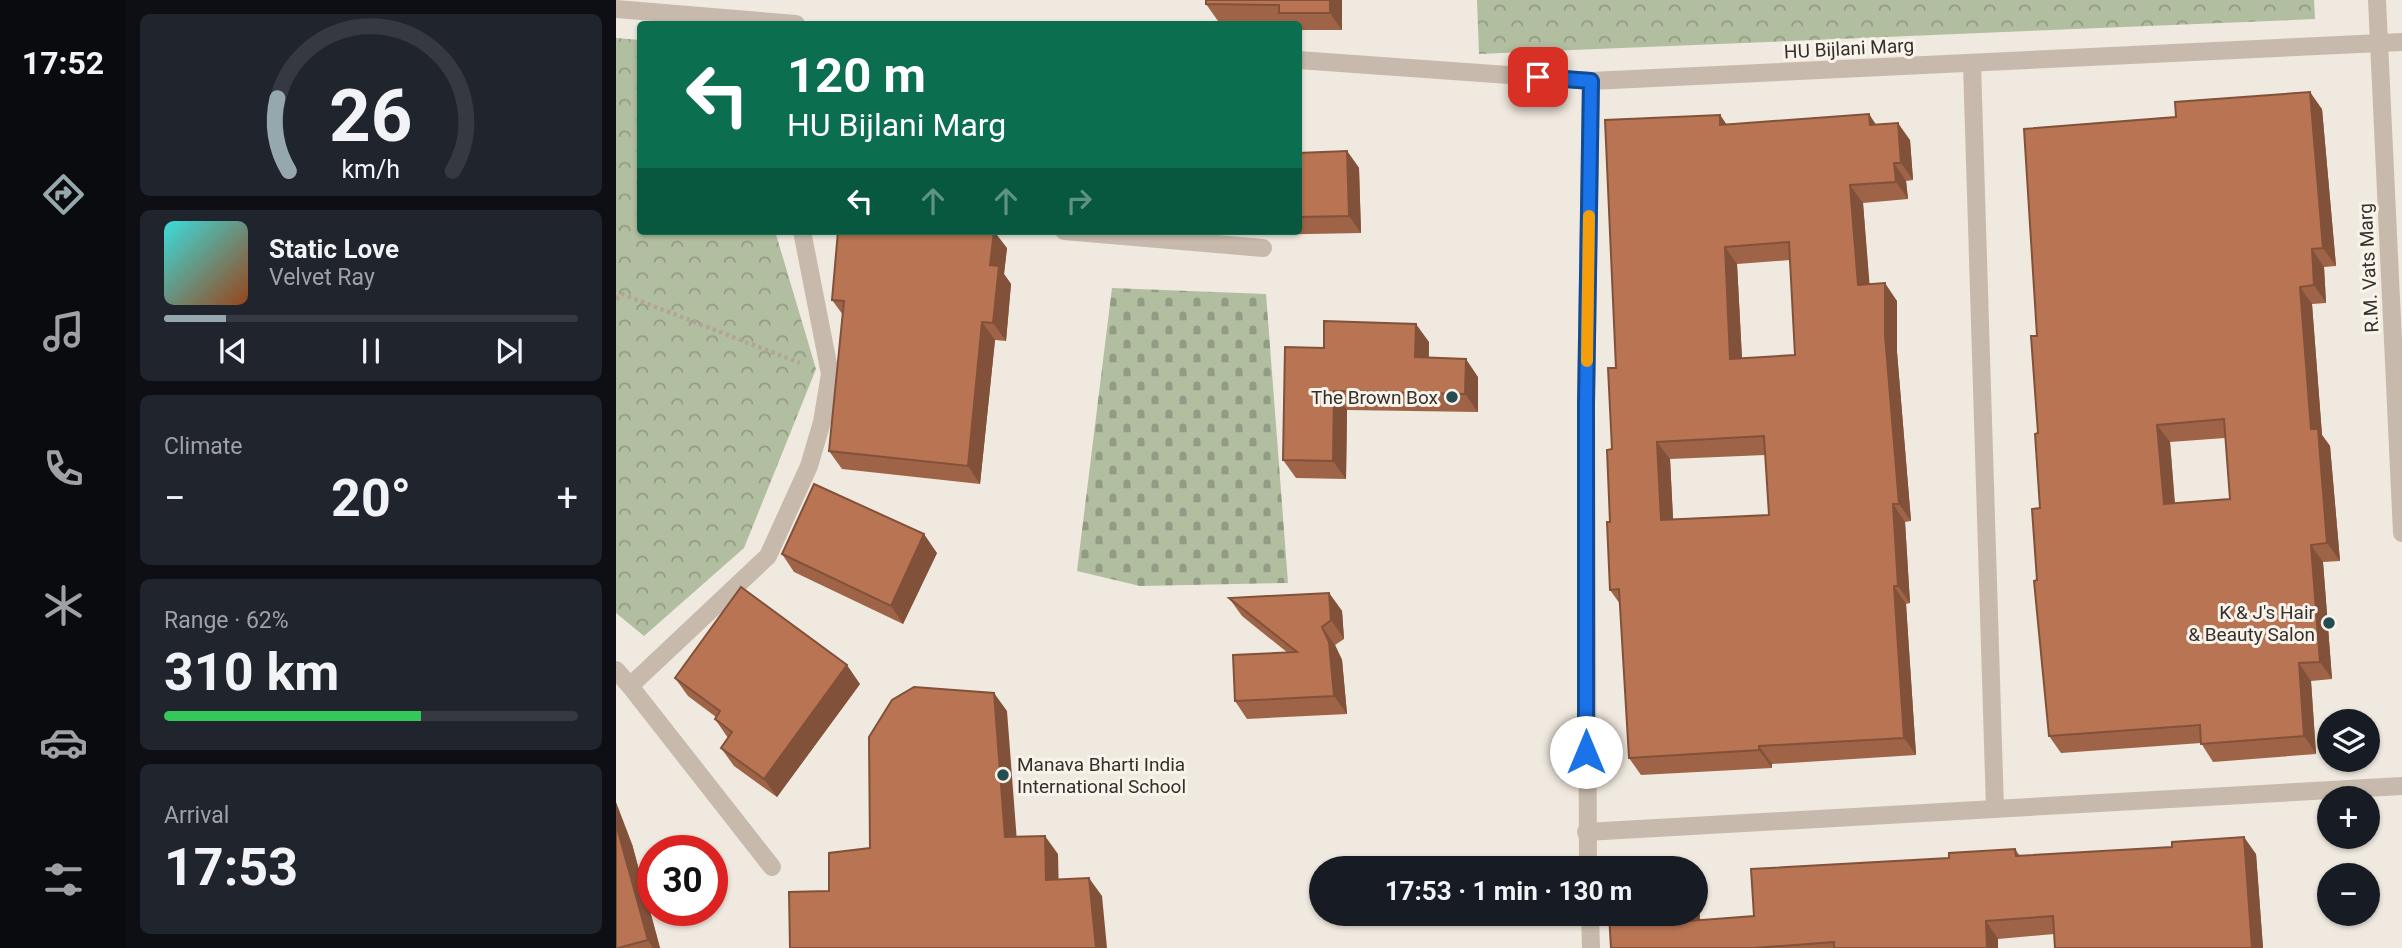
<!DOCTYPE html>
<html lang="en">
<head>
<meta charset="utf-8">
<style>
  :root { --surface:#171b24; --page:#20242c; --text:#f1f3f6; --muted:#9ea1a6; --line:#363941; --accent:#95a8ad }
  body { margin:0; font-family:Roboto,sans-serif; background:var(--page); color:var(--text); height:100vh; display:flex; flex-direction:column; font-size:26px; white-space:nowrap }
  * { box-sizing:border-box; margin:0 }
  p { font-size:23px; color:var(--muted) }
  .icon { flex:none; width:38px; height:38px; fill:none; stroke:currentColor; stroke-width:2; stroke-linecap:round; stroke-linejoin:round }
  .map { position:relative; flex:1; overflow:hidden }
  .panel { display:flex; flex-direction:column; gap:14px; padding:14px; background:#0d0f14; width:490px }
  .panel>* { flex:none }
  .banner { position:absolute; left:21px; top:21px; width:665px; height:214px; border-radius:7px; box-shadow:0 2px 5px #0004; background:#0b6e4f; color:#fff; overflow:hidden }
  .buttons { position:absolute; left:1701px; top:709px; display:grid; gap:14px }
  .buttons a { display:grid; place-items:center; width:63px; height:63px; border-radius:50%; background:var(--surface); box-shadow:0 2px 5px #0004; font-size:35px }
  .speed { position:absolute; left:21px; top:835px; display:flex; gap:14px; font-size:35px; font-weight:700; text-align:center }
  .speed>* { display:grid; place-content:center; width:91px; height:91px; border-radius:50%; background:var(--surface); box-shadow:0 2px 5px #0004; line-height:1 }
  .speed .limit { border:10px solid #d22; background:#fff; color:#111 }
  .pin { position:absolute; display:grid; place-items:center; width:60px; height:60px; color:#fff; margin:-30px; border-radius:14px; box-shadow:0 4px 10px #0006 }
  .me { position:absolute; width:77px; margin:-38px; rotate:0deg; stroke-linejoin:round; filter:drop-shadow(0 0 5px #0008) }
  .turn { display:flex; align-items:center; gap:24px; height:147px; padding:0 35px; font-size:32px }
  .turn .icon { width:91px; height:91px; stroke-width:2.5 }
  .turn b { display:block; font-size:49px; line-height:60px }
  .lanes { display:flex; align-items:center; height:66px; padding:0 35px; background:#0003; justify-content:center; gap:35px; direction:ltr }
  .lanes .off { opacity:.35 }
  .big { font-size:52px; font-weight:700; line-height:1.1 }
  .panel .tile { flex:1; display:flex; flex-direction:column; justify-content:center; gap:10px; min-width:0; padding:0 24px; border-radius:10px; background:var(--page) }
  .panel .dial { align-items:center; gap:0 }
  .dial svg { height:182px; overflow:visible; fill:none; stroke:var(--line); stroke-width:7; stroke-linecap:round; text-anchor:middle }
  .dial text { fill:var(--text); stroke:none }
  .song { display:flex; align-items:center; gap:21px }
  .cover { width:84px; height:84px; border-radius:10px; background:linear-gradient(135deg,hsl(180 70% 55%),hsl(20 70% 35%)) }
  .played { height:7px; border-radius:4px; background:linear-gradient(90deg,var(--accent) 15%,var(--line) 15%) }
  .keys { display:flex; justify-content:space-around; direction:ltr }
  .heat { display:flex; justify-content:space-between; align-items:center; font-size:38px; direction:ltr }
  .charge { height:10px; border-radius:5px; background:linear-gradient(90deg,#34c759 62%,var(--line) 0) }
  .trip { position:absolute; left:693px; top:856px; width:399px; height:70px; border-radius:35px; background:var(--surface); box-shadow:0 2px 5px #0004; font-weight:700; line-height:70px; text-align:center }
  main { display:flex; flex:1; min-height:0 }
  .menu { display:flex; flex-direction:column; width:126px; justify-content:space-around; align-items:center; background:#090b0e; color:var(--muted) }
  .menu .icon { width:49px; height:49px }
  .menu .selected { color:var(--accent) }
  .menu b { font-size:32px; color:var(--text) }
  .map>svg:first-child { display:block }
  .cemetery { fill:url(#cemetery-stones) }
  .park { fill:url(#park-crowns) }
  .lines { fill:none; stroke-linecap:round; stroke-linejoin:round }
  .path { stroke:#b3a596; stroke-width:4.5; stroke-dasharray:3.5 3.5; stroke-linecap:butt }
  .minor { stroke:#c7baac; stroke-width:18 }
  .wall { fill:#9f6447; fill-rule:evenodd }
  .shaded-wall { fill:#82513a }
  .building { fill:#b97453; stroke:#82513a; stroke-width:2; fill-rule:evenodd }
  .route-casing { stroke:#114b97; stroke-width:18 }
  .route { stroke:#1a73e8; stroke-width:12 }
  .slow { stroke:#f59e0b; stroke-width:12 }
  .poi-dot { fill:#244d53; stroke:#f8f3eb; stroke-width:2.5 }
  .labels { text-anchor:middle; stroke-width:6; stroke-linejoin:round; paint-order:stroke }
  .street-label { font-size:19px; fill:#362f2a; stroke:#f8f3eb }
  .poi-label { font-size:19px; fill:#362f2a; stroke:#f8f3eb; text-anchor:end }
</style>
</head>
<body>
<main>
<nav class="menu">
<b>17:52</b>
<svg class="icon selected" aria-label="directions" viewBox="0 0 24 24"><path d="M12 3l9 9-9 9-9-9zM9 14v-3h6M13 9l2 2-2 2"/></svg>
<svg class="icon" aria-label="music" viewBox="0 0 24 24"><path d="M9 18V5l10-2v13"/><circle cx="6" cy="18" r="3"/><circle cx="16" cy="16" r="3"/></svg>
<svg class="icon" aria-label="phone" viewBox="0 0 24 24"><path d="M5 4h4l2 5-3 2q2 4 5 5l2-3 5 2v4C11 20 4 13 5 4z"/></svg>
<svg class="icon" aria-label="climate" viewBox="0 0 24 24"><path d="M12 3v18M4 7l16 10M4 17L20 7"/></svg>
<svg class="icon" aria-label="car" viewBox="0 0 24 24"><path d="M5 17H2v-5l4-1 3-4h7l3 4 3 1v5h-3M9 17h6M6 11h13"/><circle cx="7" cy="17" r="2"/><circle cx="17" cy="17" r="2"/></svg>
<svg class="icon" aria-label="filters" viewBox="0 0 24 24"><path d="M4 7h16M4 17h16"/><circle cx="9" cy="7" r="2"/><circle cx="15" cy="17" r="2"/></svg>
</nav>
<section class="panel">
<div class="tile dial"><svg viewBox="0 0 100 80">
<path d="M14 69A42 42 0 1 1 86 69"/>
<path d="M14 69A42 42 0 0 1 9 37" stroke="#95a8ad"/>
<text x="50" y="56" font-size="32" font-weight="700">26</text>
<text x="50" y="72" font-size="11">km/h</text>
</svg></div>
<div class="tile">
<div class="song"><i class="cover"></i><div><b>Static Love</b><p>Velvet Ray</p></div></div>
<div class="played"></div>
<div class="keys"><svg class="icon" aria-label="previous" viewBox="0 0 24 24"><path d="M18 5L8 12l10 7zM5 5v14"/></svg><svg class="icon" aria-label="pause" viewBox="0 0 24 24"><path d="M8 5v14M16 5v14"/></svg><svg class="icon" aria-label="next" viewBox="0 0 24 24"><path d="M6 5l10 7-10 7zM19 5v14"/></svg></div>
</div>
<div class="tile"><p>Climate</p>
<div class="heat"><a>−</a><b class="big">20°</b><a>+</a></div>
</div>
<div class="tile"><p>Range · 62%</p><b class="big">310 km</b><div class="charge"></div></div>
<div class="tile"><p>Arrival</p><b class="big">17:53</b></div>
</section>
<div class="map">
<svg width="1786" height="948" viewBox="0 0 1786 948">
  <defs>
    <pattern id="cemetery-stones" width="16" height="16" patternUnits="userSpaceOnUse" patternTransform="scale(1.75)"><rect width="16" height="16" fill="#b2bea0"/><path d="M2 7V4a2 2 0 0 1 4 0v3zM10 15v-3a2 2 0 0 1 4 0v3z" fill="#929b83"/></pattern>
    <pattern id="park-crowns" width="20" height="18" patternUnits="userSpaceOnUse" patternTransform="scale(1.75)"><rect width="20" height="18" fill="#b2bea0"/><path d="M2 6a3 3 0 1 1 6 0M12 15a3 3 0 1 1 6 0" fill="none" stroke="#929b83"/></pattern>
  </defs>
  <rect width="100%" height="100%" fill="#f0e9df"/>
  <path class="cemetery" d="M 496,288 L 650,294 L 672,583 L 524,586 L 461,571 Z"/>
  <g class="park">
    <path d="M 861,0 L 1698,0 L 1699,19 L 863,54 Z"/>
    <path d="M 0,38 L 24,40 L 24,231 L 159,231 L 200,369 L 128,548 L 28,636 L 0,613 Z"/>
  </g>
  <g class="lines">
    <path class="path" d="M 0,299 L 6,294 L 184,363"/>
    <g class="minor">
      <path d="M 1761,0 L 1786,533"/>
      <path d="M 0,9 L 180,24"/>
      <path d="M 682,60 L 975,81 L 1786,42"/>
      <path d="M 1356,64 L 1379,809"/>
      <path d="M 448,231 L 647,248"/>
      <path d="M 0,670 L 14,686"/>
      <path d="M 970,832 L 1786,786"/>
      <path d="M 156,867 L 14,686 L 152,556 L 193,466 L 206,422 L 214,374 L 186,231"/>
      <path d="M 972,868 L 970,404 L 975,81"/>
      <path d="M 974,914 L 975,948"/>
    </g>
  </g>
  <g class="wall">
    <path d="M 590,0 L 726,0 L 726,30 L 682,30 L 682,24 L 671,24 L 669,22 L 602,21 L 590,4 Z"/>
    <path d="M 1706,109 L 1720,266 L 1708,267 L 1710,303 L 1696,304 L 1706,435 L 1714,446 L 1724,561 L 1707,562 L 1716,679 L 1695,681 L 1700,754 L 1597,762 L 1585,743 L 1445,753 L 1433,736 L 1421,580 L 1424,508 L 1421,336 ZM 1609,438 L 1614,499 L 1559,503 L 1554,442 Z"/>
    <path d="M 1104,115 L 1111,125 L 1260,124 L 1294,140 L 1297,180 L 1290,181 L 1292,199 L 1247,203 L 1253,284 L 1281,301 L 1281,352 L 1295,521 L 1289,522 L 1294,603 L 1290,604 L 1300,755 L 1156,764 L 1156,768 L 1025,775 L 1013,758 L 1004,604 L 994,590 L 996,449 L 1000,368 ZM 1174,260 L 1179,355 L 1126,359 L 1121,264 ZM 1149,455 L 1153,515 L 1057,519 L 1054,459 Z"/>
    <path d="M 731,151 L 743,168 L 745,233 L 633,235 L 573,231 L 682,231 L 682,153 Z"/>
    <path d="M 391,248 L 388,274 L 395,284 L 390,341 L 379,340 L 364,484 L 226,469 L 213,451 L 227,315 L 216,300 Z"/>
    <path d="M 813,342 L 813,358 L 862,377 L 862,412 L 731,410 L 730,479 L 680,478 L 667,460 L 708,348 Z"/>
    <path d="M 321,553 L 287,624 L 178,572 L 166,554 Z"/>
    <path d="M 713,593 L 726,611 L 728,639 L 719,645 L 726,660 L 731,714 L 631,719 L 619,701 L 672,653 L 626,616 L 613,598 Z"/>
    <path d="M 59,678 L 244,684 L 161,797 L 118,766 L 105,748 L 112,738 L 99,719 L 100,717 L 72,696 Z"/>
    <path d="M 16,844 L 44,948 L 0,948 Z"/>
    <path d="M 1399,849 L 1404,856 L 1640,854 L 1647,948 L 1439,948 L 1438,934 L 1382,939 L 1382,948 L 995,948 L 1080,914 L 1080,880 L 1082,884 L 1084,920 L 1138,916 L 1333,858 Z"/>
  </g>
  <g class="shaded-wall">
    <path d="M 714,0 L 726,0 L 726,30 L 714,13 Z"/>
    <path d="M 1694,92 L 1706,109 L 1720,266 L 1707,248 Z"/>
    <path d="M 1253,114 L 1265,132 L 1254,125 Z"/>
    <path d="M 1104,115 L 1116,133 L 1104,125 Z"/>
    <path d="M 1282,123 L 1294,140 L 1297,180 L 1285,163 Z"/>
    <path d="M 731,151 L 743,168 L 745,233 L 733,216 Z"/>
    <path d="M 1278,163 L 1290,181 L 1292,199 L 1280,182 Z"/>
    <path d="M 1234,185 L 1247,203 L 1255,302 L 1242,285 Z"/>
    <path d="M 378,231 L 391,248 L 388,274 L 395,284 L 390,341 L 377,323 L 374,265 Z"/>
    <path d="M 1109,247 L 1121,264 L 1127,377 L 1114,359 Z"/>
    <path d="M 1696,249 L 1708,267 L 1710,303 L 1698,285 Z"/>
    <path d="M 1269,283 L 1281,301 L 1281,352 L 1295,521 L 1283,504 L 1269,335 Z"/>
    <path d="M 1684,287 L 1696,304 L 1706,435 L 1714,446 L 1724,561 L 1711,543 L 1695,429 Z"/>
    <path d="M 366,322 L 379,340 L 364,484 L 352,466 Z"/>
    <path d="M 800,324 L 813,342 L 812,376 L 799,357 Z"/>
    <path d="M 850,359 L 862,377 L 862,412 L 849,394 Z"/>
    <path d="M 718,391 L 731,410 L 730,479 L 717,461 Z"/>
    <path d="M 1541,425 L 1554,442 L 1560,522 L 1548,504 Z"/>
    <path d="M 1041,442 L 1054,459 L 1058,537 L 1045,520 Z"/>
    <path d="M 1277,504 L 1289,522 L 1294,603 L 1282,586 Z"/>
    <path d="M 308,534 L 321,553 L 287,624 L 275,606 Z"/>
    <path d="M 1695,545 L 1707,562 L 1716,679 L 1704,662 Z"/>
    <path d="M 1278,586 L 1290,604 L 1300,755 L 1288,738 Z"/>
    <path d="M 713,593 L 726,611 L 728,639 L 715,620 Z"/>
    <path d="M 706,627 L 719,645 L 726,660 L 731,714 L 718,696 Z"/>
    <path d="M 1683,663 L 1695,681 L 1700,754 L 1688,736 Z"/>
    <path d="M 231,665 L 244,684 L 161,797 L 148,779 Z"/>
    <path d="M 378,693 L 391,711 L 402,855 L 389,837 Z"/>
    <path d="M 1143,746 L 1156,764 L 1156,768 L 1143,750 Z"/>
    <path d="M 0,802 L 16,844 L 44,948 L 37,948 L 32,940 L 0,824 Z"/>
    <path d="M 429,836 L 442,854 L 443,898 L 430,880 Z"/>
    <path d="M 1628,837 L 1640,854 L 1647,948 L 1636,948 Z"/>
    <path d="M 473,878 L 486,896 L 491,948 L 480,948 Z"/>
    <path d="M 1080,880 L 1082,884 L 1085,938 L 1073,921 L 1073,914 L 1080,914 Z"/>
    <path d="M 1370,921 L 1382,939 L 1382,948 L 1371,948 Z"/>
  </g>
  <g class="building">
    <path d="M 590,0 L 714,0 L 714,13 L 663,13 L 663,5 L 590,4 Z"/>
    <path d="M 1694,92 L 1707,248 L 1696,249 L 1698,285 L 1684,287 L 1695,429 L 1702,429 L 1711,543 L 1695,545 L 1704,662 L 1683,663 L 1688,736 L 1585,744 L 1584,725 L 1433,736 L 1418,581 L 1421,580 L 1416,509 L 1424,508 L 1419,434 L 1422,433 L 1415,336 L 1421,336 L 1408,129 L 1560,117 L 1559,102 ZM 1608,419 L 1614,499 L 1548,504 L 1541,425 Z"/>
    <path d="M 1253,114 L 1254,125 L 1282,123 L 1285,163 L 1278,163 L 1280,182 L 1234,185 L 1242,285 L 1269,283 L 1269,335 L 1283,504 L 1277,504 L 1282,586 L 1278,586 L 1288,738 L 1143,746 L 1143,750 L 1013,758 L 1003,589 L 994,590 L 991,522 L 994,522 L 991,450 L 996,449 L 992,368 L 1000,368 L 989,120 L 1104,115 L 1104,125 ZM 1173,242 L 1179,355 L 1114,359 L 1109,247 ZM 1148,436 L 1153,515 L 1045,520 L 1041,442 Z"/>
    <path d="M 731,151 L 733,216 L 682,217 L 682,153 Z"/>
    <path d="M 222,231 L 378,231 L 374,265 L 383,266 L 377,323 L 366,322 L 352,466 L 213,451 L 228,301 L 216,300 Z"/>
    <path d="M 708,321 L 800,324 L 799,357 L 850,359 L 849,394 L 718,391 L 717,461 L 667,460 L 669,347 L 708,348 Z"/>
    <path d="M 198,484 L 308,534 L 275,606 L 166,554 Z"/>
    <path d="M 125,587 L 231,665 L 148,779 L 105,748 L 116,732 L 99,719 L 104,711 L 59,678 Z"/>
    <path d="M 713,593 L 715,620 L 706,627 L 713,642 L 718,696 L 619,701 L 617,655 L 681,652 L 613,598 Z"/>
    <path d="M 298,687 L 378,693 L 389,837 L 429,836 L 430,880 L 473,878 L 480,948 L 174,948 L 173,892 L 213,891 L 213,853 L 254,848 L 253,737 L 276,700 Z"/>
    <path d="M 0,824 L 32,940 L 2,948 L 0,948 Z"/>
    <path d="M 1628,837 L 1636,948 L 1439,948 L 1437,916 L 1370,921 L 1371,948 L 1218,948 L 1218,942 L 1138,948 L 995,948 L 993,914 L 1073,914 L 1073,921 L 1138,916 L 1135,869 L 1333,858 L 1333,853 L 1399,849 L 1400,856 L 1556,847 L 1556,842 Z"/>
    <path d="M 1070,867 L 1070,868 L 1044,868 Z"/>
  </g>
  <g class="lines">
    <defs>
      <path id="route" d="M 922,77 L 975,81 L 970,404 L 970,752"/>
    </defs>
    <use href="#route" class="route-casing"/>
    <use href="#route" class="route"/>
    <path class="slow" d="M 971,361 L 973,216"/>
  </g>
  <g class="poi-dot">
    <circle cx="836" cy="397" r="7"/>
    <circle cx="1713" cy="623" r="7"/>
    <circle cx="387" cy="775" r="7"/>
  </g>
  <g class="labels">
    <g class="street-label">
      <text transform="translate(1233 48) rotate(-3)" y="7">HU Bijlani Marg</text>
      <text transform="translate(1752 268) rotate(-93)" y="7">R.M. Vats Marg</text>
    </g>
    <g class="poi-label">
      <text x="822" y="404">The Brown Box</text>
      <text x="1699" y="619">K &amp; J's Hair<tspan x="1699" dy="22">&amp; Beauty Salon</tspan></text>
      <text x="401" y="771" text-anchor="start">Manava Bharti India<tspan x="401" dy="22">International School</tspan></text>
    </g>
  </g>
</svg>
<div class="buttons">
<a><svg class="icon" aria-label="layers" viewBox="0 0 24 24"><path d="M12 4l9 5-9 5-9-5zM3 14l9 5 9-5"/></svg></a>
<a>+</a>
<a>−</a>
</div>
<div class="speed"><div class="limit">30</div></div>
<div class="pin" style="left:922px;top:77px;background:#d93025"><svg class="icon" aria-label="arrive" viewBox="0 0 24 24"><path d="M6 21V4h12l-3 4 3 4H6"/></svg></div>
<svg class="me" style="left:970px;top:752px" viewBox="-20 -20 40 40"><circle r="19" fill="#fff"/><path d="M0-13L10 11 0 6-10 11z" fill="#1a73e8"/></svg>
<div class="trip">17:53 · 1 min · 130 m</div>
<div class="banner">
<div class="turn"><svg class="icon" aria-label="left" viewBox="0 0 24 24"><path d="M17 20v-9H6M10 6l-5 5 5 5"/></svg><div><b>120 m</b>HU Bijlani Marg</div></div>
<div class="lanes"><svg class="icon" aria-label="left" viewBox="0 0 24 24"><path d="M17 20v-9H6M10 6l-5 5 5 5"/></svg><svg class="icon off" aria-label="ahead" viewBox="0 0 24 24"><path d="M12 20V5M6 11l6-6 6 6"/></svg><svg class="icon off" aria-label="ahead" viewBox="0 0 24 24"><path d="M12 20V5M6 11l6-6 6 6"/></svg><svg class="icon off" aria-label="right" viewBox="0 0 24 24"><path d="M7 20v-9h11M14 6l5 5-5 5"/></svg></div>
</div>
</div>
</main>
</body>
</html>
